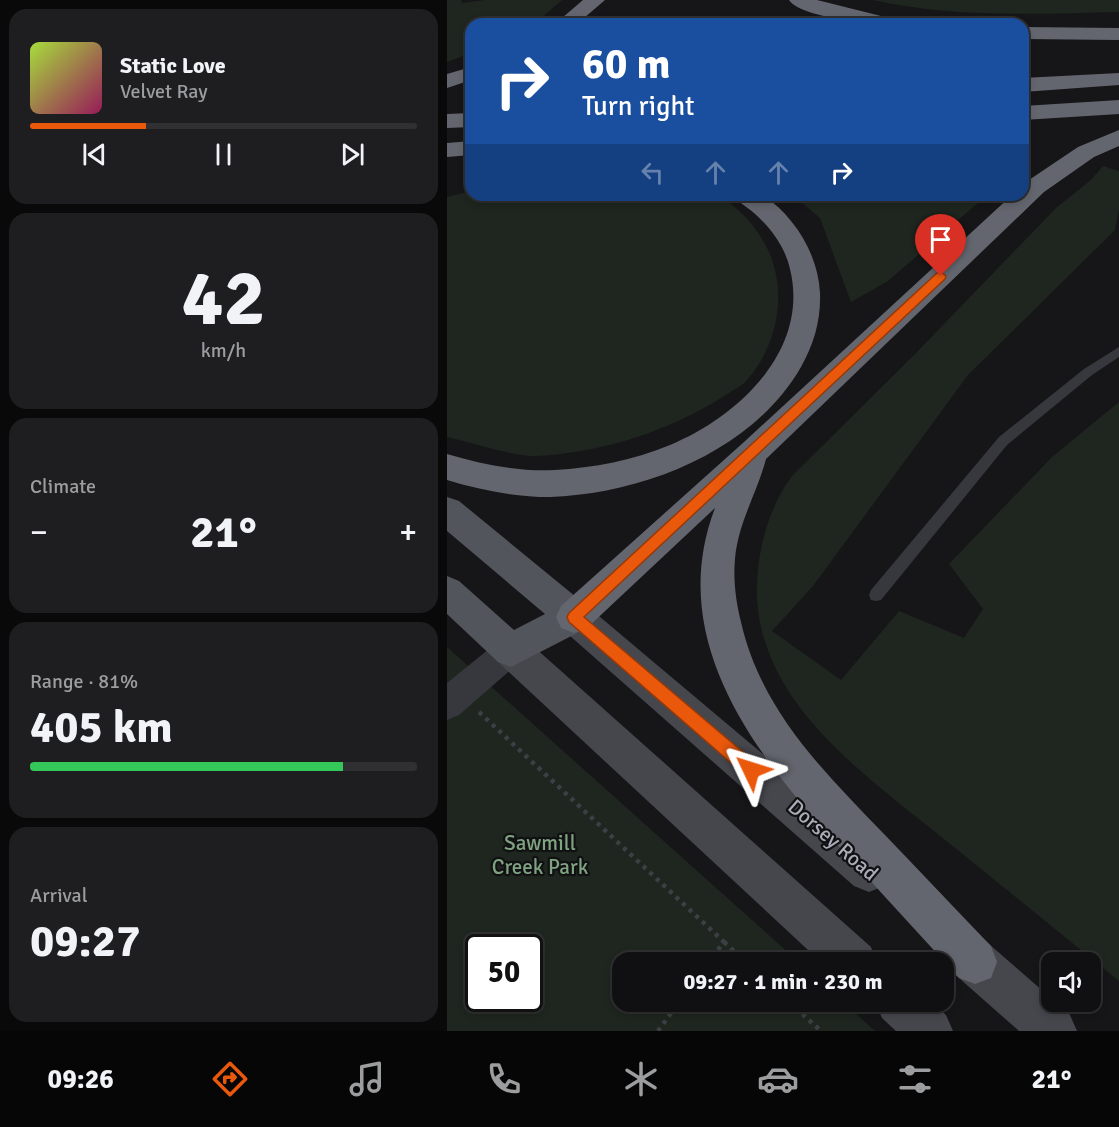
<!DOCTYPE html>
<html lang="en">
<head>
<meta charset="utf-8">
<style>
  :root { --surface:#101012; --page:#1e1e20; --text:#f1f3f6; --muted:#9c9d9f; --line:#303032; --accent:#ea580c }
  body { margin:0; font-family:Signika,sans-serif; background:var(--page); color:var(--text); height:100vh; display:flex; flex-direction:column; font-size:22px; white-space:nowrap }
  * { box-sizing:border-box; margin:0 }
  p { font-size:20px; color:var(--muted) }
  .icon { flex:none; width:33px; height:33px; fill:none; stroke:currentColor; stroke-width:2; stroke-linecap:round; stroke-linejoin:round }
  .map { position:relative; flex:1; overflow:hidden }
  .side { display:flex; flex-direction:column; gap:9px; padding:9px; background:#09090a; width:447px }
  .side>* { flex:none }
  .top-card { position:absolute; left:18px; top:18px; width:564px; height:183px; border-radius:18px; box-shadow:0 3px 9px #0003,0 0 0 2px var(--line); background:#1a4fa0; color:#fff; overflow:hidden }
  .tools { position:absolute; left:594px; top:952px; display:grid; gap:12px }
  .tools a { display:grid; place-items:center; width:60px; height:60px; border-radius:12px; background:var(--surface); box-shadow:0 3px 9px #0003,0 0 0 2px var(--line); font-size:30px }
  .speed { position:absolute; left:18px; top:934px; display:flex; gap:12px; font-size:30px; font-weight:700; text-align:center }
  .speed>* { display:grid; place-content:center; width:78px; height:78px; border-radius:50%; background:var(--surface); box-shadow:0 3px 9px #0003,0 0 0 2px var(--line); line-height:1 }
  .speed .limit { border:3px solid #111; border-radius:9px; background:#fff; color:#111 }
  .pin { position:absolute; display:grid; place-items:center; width:51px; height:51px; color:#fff; margin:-62px -26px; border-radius:50% 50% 50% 0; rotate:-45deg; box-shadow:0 0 6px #0007 }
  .pin .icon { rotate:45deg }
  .me { position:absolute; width:66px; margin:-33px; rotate:311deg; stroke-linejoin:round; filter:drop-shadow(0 0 4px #0008) }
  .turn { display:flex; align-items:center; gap:21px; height:126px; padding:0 18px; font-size:27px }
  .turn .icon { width:78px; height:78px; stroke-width:2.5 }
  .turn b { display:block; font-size:42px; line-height:51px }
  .lanes { display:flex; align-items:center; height:57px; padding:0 18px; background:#0003; justify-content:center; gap:30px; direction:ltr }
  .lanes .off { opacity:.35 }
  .big { font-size:45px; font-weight:700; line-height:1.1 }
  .side .card { flex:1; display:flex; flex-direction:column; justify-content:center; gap:9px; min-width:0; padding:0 21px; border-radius:18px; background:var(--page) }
  .side .dial { align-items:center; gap:0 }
  .dial b { font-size:78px; line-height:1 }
  .song { display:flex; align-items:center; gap:18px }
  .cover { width:72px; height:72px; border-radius:9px; background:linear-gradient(135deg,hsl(80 70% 55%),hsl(330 70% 35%)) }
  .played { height:6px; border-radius:3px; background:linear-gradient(90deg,var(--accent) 30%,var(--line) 30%) }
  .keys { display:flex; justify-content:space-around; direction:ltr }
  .heat { display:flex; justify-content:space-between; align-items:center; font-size:33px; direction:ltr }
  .charge { height:9px; border-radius:4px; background:linear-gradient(90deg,#34c759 81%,var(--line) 0) }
  .trip { position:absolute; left:165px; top:952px; width:342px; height:60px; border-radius:18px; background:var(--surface); box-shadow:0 3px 9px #0003,0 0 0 2px var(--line); font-weight:700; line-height:60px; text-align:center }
  .dock { display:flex; height:96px; justify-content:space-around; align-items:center; background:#060607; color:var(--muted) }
  .dock .icon { width:42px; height:42px }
  .dock .active { color:var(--accent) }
  .dock b { font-size:27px; color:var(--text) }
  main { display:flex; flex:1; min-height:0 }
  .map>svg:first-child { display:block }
  .green { fill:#1e261f; fill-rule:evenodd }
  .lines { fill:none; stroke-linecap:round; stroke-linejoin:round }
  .path { stroke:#3d3f44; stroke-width:4.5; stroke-dasharray:4 5; stroke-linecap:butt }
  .lane { fill:#37383d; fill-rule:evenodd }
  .street { fill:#37383d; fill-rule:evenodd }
  .secondary { fill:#45474d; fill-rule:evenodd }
  .primary { fill:#53555c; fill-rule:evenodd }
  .highway { fill:#63666e; fill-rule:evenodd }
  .route { fill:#ea580c; stroke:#983908; stroke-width:1.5 }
  .labels { text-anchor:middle; stroke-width:4.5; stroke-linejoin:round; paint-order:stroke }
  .near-street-label { font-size:21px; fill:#a8adb8; stroke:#111113 }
  .near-park-label { font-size:21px; fill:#7fa381; stroke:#111113 }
</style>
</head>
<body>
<main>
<section class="side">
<div class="card">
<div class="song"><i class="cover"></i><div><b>Static Love</b><p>Velvet Ray</p></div></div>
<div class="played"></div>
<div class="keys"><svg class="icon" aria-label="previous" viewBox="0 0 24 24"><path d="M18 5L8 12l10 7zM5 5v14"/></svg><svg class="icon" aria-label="pause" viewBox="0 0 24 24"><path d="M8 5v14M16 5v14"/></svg><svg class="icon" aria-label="next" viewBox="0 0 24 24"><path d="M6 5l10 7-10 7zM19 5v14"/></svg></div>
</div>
<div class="card dial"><b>42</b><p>km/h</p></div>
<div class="card"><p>Climate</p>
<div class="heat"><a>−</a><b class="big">21°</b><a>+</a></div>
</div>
<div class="card"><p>Range · 81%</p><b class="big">405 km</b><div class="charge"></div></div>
<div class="card"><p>Arrival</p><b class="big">09:27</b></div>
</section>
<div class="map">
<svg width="672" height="1031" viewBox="0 0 672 1031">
  <rect width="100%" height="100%" fill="#161618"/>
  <g class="green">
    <path d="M 0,0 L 14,0 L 15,3 L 38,0 L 115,0 L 87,24 L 24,24 L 24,53 L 0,62 Z"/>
    <path d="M 426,0 L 672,0 L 672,12 C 590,14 506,18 426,0 Z"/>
    <path d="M 656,166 L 672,171 L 672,209 L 668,230 L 521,375 L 366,586 L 325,631 L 394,680 L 452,611 L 517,638 L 536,609 L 502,564 L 605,457 L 672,402 L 672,981 C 615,935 559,889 502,843 C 416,773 297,695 311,569 C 315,535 325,503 345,476 L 470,352 L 609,208 L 644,180 Z"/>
    <path d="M 24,191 L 24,195 L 268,195 C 294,205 320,239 327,266 C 338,305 327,349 300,380 C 294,387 284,391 277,396 C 223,431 154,453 89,456 C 69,457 22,442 0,437 L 0,197 Z"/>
    <path d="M 346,195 L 540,195 L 441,281 L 404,302 L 373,218 Z"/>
    <path d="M 0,647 L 353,963 L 176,963 L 176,1002 L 396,1002 L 428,1031 L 0,1031 ZM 32,948 L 82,948 L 82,999 L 32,999 Z"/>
  </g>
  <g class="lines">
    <g class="path">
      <path d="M 32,712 L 277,942 L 261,963"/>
      <path d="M 277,942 L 300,963"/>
      <path d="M 342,1002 L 374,1031"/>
      <path d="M 211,1031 L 232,1002"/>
    </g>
    <path class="lane" d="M 672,347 L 672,357 L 645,375 L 560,445 L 434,600 L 429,601 L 424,600 L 422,595 L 424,590 L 552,437 L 637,369 Z"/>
    <path class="street" d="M 64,635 L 75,640 L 80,650 L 75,660 L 12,715 L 0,720 L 0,683 L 53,640 Z"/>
    <g class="secondary">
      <path d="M 127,601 L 140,606 L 437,856 L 443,871 L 437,886 L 422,892 L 407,886 L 114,628 L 109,617 L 114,606 Z"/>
      <path d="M 64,633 L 77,638 L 424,947 L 430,963 L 375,963 L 51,662 L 46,650 L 51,638 Z"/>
      <path d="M 511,925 L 527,931 L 604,998 L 604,1002 L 609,1002 L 623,1015 L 630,1031 L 572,1031 L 495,963 L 489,947 L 495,931 Z"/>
      <path d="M 428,1002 L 485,1002 L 499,1015 L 506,1031 L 449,1031 L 435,1018 Z"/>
    </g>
    <path class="primary" d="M 0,497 L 12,501 L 140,606 L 145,617 L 140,628 L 64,667 L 51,662 L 0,614 L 0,576 L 12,581 L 67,630 L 98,614 L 0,531 Z"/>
    <g class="highway">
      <path d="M 136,0 L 158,0 L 130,24 L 108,24 Z"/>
      <path d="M 342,0 L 370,0 L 450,20 L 453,24 C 430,24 355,19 342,0 Z"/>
      <path d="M 576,27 L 672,28 L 672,40 L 576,39 Z"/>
      <path d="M 24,67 L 24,80 L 0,88 L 0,74 Z"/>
      <path d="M 672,73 L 672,85 L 576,92 L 576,78 Z"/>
      <path d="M 672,100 L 672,114 L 576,120 L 576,106 Z"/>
      <path d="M 24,113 L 24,127 L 0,128 L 0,114 Z"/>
      <path d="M 672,130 L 672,146 L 647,157 L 597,192 L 319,459 C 310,493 291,523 288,559 C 286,580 289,602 294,622 C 314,710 376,771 437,834 C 473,871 508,909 544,946 L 550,962 L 544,978 L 528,984 L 512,978 C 479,941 444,904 411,867 C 322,771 214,649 268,508 L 140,628 L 127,633 L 114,628 L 109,617 L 114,606 L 297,442 L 565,195 L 576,195 L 576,185 L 579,182 L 631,147 Z"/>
      <path d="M 24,141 L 24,155 L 0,157 L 0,143 Z"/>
      <path d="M 287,195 L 316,195 C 348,217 371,254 373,293 C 374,320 367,344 354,367 C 306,451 196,494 103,497 C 68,497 33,490 0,480 L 0,454 C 34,464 71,472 108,470 C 146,468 187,460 223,445 C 291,417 363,350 343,269 C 338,247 324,228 307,213 C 300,207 292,203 287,195 Z"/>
    </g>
  </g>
  <path class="route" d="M 494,272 L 499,276 L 498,279 L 137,617 L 310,764 L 313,770 L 310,776 L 304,778 L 299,776 L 122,622 L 120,617 L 122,613 L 490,273 Z"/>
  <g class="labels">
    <g class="near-street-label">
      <text transform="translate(386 840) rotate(41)" y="7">Dorsey Road</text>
    </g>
    <g class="near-park-label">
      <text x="93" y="850">Sawmill<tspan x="93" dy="24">Creek Park</tspan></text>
    </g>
  </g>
</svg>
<div class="tools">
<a><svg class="icon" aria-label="sound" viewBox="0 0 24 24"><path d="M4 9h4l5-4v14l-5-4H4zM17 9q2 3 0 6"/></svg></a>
</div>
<div class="speed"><div class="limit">50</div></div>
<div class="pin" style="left:494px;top:276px;background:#d93025"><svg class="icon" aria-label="arrive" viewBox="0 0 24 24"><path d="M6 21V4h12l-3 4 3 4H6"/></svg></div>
<svg class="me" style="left:304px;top:770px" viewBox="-20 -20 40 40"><path d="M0-17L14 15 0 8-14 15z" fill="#ea580c" stroke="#fff" stroke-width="4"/></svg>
<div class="trip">09:27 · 1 min · 230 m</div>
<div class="top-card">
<div class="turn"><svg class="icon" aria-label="right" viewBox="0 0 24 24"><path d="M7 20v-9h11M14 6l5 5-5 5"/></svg><div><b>60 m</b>Turn right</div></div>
<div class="lanes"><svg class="icon off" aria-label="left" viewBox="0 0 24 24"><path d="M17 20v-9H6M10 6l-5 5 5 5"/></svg><svg class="icon off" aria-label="ahead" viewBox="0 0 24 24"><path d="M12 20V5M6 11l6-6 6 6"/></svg><svg class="icon off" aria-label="ahead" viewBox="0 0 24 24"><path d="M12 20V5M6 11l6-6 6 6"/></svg><svg class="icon" aria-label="right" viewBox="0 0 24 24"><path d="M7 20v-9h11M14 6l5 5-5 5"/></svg></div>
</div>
</div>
</main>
<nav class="dock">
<b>09:26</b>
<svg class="icon active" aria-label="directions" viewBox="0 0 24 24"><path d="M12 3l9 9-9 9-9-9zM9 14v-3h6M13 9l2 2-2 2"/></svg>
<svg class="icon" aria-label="music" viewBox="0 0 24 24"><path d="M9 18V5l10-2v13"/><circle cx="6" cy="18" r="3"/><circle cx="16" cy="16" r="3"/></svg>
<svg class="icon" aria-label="phone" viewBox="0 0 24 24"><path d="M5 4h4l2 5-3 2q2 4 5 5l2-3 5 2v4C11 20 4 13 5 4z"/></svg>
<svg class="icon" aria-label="climate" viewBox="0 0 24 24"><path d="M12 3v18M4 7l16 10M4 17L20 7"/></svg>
<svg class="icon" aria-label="car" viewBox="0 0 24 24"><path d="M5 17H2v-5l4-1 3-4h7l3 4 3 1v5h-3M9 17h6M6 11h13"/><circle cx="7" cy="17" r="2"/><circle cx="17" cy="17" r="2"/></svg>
<svg class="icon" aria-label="filters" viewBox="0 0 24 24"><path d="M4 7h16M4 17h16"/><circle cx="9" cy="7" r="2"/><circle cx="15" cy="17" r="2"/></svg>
<b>21°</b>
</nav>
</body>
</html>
